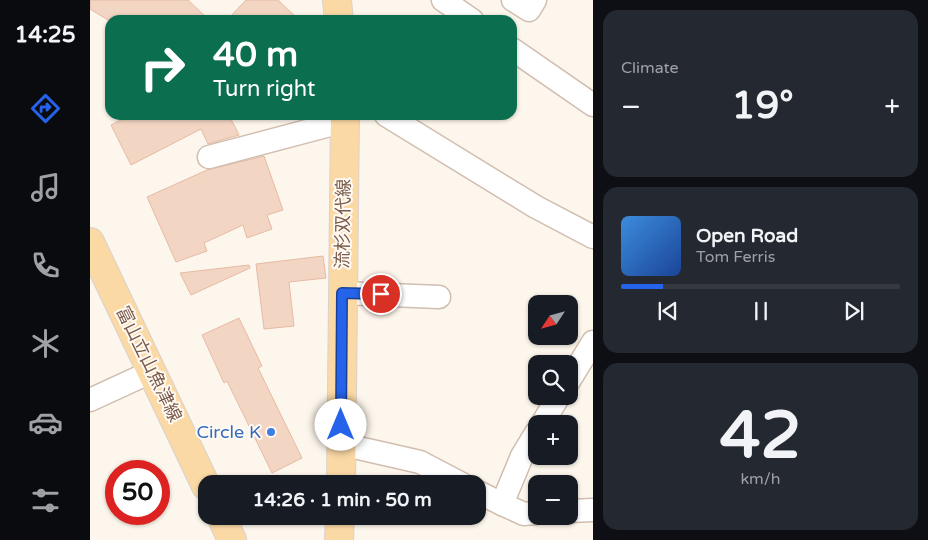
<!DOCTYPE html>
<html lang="en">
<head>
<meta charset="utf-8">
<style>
  :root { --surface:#171b24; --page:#242831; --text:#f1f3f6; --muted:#9ea1a6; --line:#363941; --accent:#2563eb }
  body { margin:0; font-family:"Varela Round","Noto Sans JP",sans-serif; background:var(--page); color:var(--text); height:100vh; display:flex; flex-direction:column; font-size:19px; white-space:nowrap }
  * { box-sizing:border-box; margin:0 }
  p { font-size:16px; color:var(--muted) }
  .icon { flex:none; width:28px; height:28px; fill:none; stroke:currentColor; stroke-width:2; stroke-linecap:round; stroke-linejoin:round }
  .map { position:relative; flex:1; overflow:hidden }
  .details { display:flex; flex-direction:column; gap:10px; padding:10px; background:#0d0f14; width:335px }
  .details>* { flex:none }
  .banner { position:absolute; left:15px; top:15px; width:412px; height:105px; border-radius:15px; box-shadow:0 1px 4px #0004; background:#0b6e4f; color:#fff; overflow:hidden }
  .needle { width:32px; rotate:234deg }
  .tools { position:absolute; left:438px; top:295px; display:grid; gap:10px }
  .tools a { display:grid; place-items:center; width:50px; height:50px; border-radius:10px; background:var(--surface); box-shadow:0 1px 4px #0004; font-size:25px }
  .speed { position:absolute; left:15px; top:460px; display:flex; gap:10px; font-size:25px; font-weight:700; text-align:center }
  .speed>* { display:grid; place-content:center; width:65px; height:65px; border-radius:50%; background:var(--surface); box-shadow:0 1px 4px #0004; line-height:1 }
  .speed .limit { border:8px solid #d22; background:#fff; color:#111 }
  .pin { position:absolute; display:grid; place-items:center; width:42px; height:42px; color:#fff; margin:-21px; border:2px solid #fff; border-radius:50%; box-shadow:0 1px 5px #0007 }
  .me { position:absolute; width:55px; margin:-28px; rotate:0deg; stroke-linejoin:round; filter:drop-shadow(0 0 4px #0008) }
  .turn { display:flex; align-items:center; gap:18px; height:105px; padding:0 25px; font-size:22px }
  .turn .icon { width:65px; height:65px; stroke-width:2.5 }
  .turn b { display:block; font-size:35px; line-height:42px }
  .big { font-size:38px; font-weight:800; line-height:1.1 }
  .details .tile { flex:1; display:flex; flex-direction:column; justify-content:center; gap:8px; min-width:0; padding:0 18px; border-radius:15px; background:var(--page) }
  .details .dial { align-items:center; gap:0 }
  .dial b { font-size:65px; line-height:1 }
  .song { display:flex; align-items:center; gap:15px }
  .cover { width:60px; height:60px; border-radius:8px; background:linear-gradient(135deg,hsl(210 70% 55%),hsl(220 70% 35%)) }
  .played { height:5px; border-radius:2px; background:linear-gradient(90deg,var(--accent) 15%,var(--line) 15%) }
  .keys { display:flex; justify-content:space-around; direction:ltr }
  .heat { display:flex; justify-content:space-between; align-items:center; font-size:28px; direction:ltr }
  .trip { position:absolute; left:108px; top:475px; width:288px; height:50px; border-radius:15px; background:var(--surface); box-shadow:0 1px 4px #0004; font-weight:800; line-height:50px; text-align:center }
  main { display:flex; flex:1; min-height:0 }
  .dock { display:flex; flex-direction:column; width:90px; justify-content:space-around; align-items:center; background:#090b0e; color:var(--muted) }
  .dock .icon { width:35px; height:35px }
  .dock .active { color:var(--accent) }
  .dock b { font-size:22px; color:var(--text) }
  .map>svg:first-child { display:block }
  .building { fill:#f3d5c3; stroke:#e6bba3 }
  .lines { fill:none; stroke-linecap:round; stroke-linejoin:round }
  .minor-casing { stroke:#d1beb0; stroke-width:25 }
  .major-casing { stroke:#dad1cd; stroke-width:30 }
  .minor { stroke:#fff; stroke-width:22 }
  .major { stroke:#fbd9a5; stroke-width:28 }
  .route-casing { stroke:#184099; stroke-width:12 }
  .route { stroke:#2563eb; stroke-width:9 }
  .shop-dot { fill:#3f7fe0; stroke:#fffaf3; stroke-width:2 }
  .labels { text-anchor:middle; stroke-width:4; stroke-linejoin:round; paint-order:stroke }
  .street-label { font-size:18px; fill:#7a5c4d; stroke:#fffaf3 }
  .shop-label { font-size:18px; fill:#366cbe; stroke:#fffaf3; text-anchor:end }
</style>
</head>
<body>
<main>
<nav class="dock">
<b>14:25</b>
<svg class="icon active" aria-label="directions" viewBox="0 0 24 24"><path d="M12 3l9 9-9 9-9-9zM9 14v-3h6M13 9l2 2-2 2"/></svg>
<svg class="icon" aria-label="music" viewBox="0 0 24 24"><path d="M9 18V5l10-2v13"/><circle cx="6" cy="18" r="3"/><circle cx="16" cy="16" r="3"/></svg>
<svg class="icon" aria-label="phone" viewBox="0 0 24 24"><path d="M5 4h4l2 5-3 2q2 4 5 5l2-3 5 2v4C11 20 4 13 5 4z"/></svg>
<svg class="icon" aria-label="climate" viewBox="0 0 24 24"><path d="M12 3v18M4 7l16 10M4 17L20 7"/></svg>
<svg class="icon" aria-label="car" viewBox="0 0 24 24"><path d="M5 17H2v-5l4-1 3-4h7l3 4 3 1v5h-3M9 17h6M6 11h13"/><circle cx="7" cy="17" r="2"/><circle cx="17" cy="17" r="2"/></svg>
<svg class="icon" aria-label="filters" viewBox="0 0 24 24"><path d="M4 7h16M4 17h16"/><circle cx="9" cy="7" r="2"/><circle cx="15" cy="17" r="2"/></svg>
</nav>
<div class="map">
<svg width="503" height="540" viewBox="0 0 503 540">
  <rect width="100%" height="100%" fill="#fdf6ec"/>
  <g class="building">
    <path d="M 0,0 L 98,0 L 119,20 L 18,20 L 0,9 Z"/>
    <path d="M 156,0 L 188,0 L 209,20 L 137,20 Z"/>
    <path d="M 41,115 L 139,115 L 149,135 L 118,144 L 111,129 L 41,165 L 21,125 Z"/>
    <path d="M 174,156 L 193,210 L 177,215 L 182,229 L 157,238 L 153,225 L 114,243 L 117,251 L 86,262 L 57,197 L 117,170 Z"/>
    <path d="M 233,256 L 236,278 L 199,282 L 204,326 L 174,329 L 166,264 Z"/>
    <path d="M 159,265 L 160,268 L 101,295 L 90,273 Z"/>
    <path d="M 149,318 L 172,366 L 168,368 L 212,458 L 182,473 L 137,381 L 134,383 L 112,335 Z"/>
  </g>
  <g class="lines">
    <defs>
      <g id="minor">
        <path d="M 353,0 L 382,20"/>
        <path d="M 423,0 L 439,10 L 445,0"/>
        <path d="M 422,49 L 503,105"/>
        <path d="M 296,115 L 446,207 L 503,237"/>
        <path d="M 119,157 L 255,121"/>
        <path d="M 252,293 L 349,297"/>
        <path d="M 479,381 L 503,342"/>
        <path d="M 0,400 L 63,371"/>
        <path d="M 452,424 L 469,396"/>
        <path d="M 446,433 L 432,456 L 412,504 L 434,514 L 446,513"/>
        <path d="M 251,444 L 330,462 L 372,484"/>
        <path d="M 386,491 L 412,504"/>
        <path d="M 479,511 L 503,510"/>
      </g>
      <g id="major">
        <path d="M 247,0 L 249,20"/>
        <path d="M 0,242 L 116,486"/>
        <path d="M 251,484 L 255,115"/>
        <path d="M 131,516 L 142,540"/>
        <path d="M 249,540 L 250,516"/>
      </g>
    </defs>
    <use href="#minor" class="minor-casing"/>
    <use href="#major" class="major-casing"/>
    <use href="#minor" class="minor"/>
    <use href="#major" class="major"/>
  </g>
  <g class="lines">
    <defs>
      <path id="route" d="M 251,425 L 252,293 L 291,294"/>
    </defs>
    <use href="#route" class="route-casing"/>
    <use href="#route" class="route"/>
  </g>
  <circle class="shop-dot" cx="181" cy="432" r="5"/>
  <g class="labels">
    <g class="street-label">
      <text transform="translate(253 224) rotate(-89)" y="6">流杉双代線</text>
      <text transform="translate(59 364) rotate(64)" y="6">富山立山魚津線</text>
    </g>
    <g class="shop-label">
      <text x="171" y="438">Circle K</text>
    </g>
  </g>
</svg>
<div class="tools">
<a><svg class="needle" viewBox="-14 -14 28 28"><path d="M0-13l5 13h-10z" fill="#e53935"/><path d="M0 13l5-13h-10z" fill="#9ea1a6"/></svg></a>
<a><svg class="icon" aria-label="search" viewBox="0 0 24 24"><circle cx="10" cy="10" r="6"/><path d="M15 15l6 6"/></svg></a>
<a>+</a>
<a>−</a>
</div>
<div class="speed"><div class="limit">50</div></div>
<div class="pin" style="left:291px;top:294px;background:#d93025"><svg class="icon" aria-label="arrive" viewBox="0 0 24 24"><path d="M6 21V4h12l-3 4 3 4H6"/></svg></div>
<svg class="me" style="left:251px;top:425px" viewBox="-20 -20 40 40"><circle r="19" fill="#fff"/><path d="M0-13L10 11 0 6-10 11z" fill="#2563eb"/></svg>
<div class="trip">14:26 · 1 min · 50 m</div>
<div class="banner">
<div class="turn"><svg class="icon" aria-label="right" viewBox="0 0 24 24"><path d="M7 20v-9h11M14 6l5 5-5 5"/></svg><div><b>40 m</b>Turn right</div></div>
</div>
</div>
<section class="details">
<div class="tile"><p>Climate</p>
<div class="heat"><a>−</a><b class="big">19°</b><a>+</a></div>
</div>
<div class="tile">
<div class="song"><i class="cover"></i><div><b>Open Road</b><p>Tom Ferris</p></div></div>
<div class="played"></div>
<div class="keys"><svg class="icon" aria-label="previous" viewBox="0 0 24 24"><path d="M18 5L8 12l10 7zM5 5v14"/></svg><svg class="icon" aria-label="pause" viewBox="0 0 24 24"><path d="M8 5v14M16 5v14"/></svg><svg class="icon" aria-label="next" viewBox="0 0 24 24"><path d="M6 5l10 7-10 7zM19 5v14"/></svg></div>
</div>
<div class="tile dial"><b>42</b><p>km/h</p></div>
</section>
</main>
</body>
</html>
